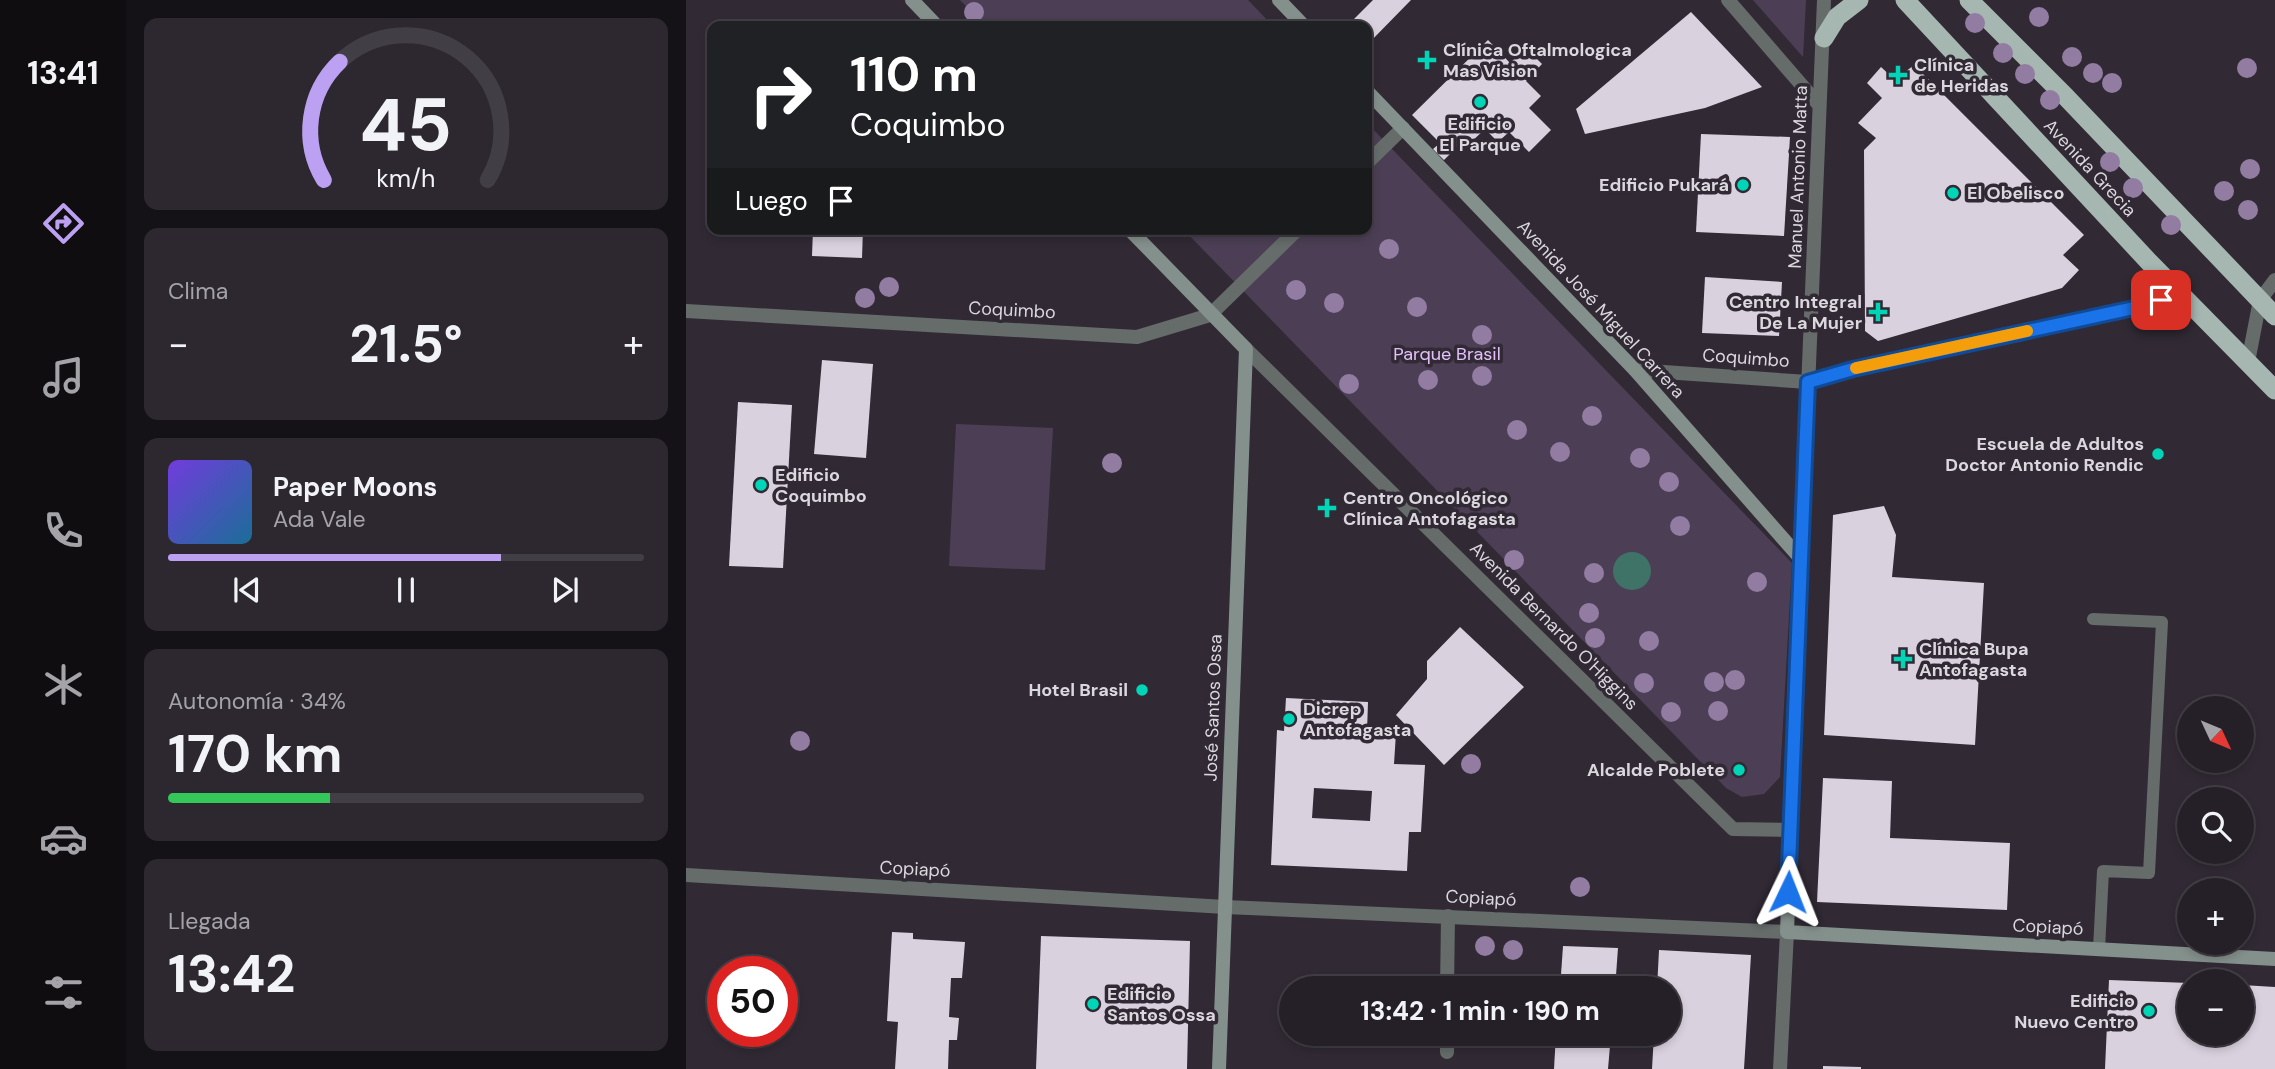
<!DOCTYPE html>
<html lang="es">
<head>
<meta charset="utf-8">
<style>
  :root { --surface:#252028; --page:#2d2830; --text:#f1f3f6; --muted:#a3a3a8; --line:#423e45; --accent:#bca0f2 }
  body { margin:0; font-family:"DM Sans",sans-serif; background:var(--page); color:var(--text); height:100vh; display:flex; flex-direction:column; font-size:26px; white-space:nowrap }
  * { box-sizing:border-box; margin:0 }
  p { font-size:23px; color:var(--muted) }
  .icon { flex:none; width:38px; height:38px; fill:none; stroke:currentColor; stroke-width:2; stroke-linecap:round; stroke-linejoin:round }
  .map { position:relative; flex:1; overflow:hidden }
  .drawer { display:flex; flex-direction:column; gap:18px; padding:18px; background:#141216; width:560px }
  .drawer>* { flex:none }
  .hud { position:absolute; left:21px; top:21px; width:665px; height:214px; border-radius:14px; box-shadow:0 4px 10px #0003,0 0 0 2px var(--line); background:#202124; color:#fff; overflow:hidden }
  .needle { width:46px; rotate:134deg }
  .fabs { position:absolute; left:1491px; top:696px; display:grid; gap:14px }
  .fabs a { display:grid; place-items:center; width:77px; height:77px; border-radius:50%; background:var(--surface); box-shadow:0 4px 10px #0003,0 0 0 2px var(--line); font-size:35px }
  .speed { position:absolute; left:21px; top:956px; display:flex; gap:14px; font-size:35px; font-weight:700; text-align:center }
  .speed>* { display:grid; place-content:center; width:91px; height:91px; border-radius:50%; background:var(--surface); box-shadow:0 4px 10px #0003,0 0 0 2px var(--line); line-height:1 }
  .speed .limit { border:10px solid #d22; background:#fff; color:#111 }
  .pin { position:absolute; display:grid; place-items:center; width:60px; height:60px; color:#fff; margin:-30px; border-radius:14px; box-shadow:0 4px 10px #0006 }
  .me { position:absolute; width:77px; margin:-38px; rotate:2deg; stroke-linejoin:round; filter:drop-shadow(0 0 5px #0008) }
  .turn { display:flex; align-items:center; gap:24px; height:147px; padding:0 28px; font-size:32px }
  .turn .icon { width:91px; height:91px; stroke-width:2.5 }
  .turn b { display:block; font-size:49px; line-height:60px }
  .then { display:flex; align-items:center; height:66px; padding:0 28px; background:#0003; gap:14px; font-size:26px }
  .big { font-size:52px; font-weight:700; line-height:1.1 }
  .drawer .tile { flex:1; display:flex; flex-direction:column; justify-content:center; gap:10px; min-width:0; padding:0 24px; border-radius:14px; background:var(--page) }
  .drawer .dial { align-items:center; gap:0 }
  .dial svg { height:182px; overflow:visible; fill:none; stroke:var(--line); stroke-width:7; stroke-linecap:round; text-anchor:middle }
  .dial text { fill:var(--text); stroke:none }
  .song { display:flex; align-items:center; gap:21px }
  .cover { width:84px; height:84px; border-radius:10px; background:linear-gradient(135deg,hsl(260 70% 55%),hsl(200 70% 35%)) }
  .played { height:7px; border-radius:4px; background:linear-gradient(90deg,var(--accent) 70%,var(--line) 70%) }
  .keys { display:flex; justify-content:space-around; direction:ltr }
  .heat { display:flex; justify-content:space-between; align-items:center; font-size:38px; direction:ltr }
  .charge { height:10px; border-radius:5px; background:linear-gradient(90deg,#34c759 34%,var(--line) 0) }
  .trip { position:absolute; left:593px; top:976px; width:402px; height:70px; border-radius:35px; background:var(--surface); box-shadow:0 4px 10px #0003,0 0 0 2px var(--line); font-weight:700; line-height:70px; text-align:center }
  main { display:flex; flex:1; min-height:0 }
  .tabs { display:flex; flex-direction:column; width:126px; justify-content:space-around; align-items:center; background:#0f0d10; color:var(--muted) }
  .tabs .icon { width:49px; height:49px }
  .tabs .selected { color:var(--accent) }
  .tabs b { font-size:32px; color:var(--text) }
  .map>svg:first-child { display:block }
  .green { fill:#4c3f55 }
  .water { fill:#3f7367 }
  .building { fill:#dad1df; fill-rule:evenodd }
  .lines { fill:none; stroke-linecap:round; stroke-linejoin:round }
  .service { stroke:#656c6a; stroke-width:12 }
  .minor { stroke:#656c6a; stroke-width:14 }
  .tertiary { stroke:#656c6a; stroke-width:14 }
  .secondary { stroke:#84908c; stroke-width:14 }
  .trunk { stroke:#a6b7b2; stroke-width:19 }
  .tree { fill:#937ca2 }
  .route-casing { stroke:#114b97; stroke-width:18 }
  .route { stroke:#1a73e8; stroke-width:12 }
  .slow { stroke:#f59e0b; stroke-width:12 }
  .poi-dot { fill:#01d5b7; stroke:#312a35; stroke-width:2.5 }
  .labels { text-anchor:middle; stroke-width:7; stroke-linejoin:round; paint-order:stroke }
  .poi-label { font-size:18px; font-weight:bold; fill:#dbd7de; stroke:#312a35; text-anchor:start }
  .street-label { font-size:18px; fill:#dbd7de; stroke:#312a35 }
  .park-label { font-size:18px; fill:#e4c0fb; stroke:#312a35 }
</style>
</head>
<body>
<main>
<nav class="tabs">
<b>13:41</b>
<svg class="icon selected" aria-label="directions" viewBox="0 0 24 24"><path d="M12 3l9 9-9 9-9-9zM9 14v-3h6M13 9l2 2-2 2"/></svg>
<svg class="icon" aria-label="music" viewBox="0 0 24 24"><path d="M9 18V5l10-2v13"/><circle cx="6" cy="18" r="3"/><circle cx="16" cy="16" r="3"/></svg>
<svg class="icon" aria-label="phone" viewBox="0 0 24 24"><path d="M5 4h4l2 5-3 2q2 4 5 5l2-3 5 2v4C11 20 4 13 5 4z"/></svg>
<svg class="icon" aria-label="climate" viewBox="0 0 24 24"><path d="M12 3v18M4 7l16 10M4 17L20 7"/></svg>
<svg class="icon" aria-label="car" viewBox="0 0 24 24"><path d="M5 17H2v-5l4-1 3-4h7l3 4 3 1v5h-3M9 17h6M6 11h13"/><circle cx="7" cy="17" r="2"/><circle cx="17" cy="17" r="2"/></svg>
<svg class="icon" aria-label="filters" viewBox="0 0 24 24"><path d="M4 7h16M4 17h16"/><circle cx="9" cy="7" r="2"/><circle cx="15" cy="17" r="2"/></svg>
</nav>
<section class="drawer">
<div class="tile dial"><svg viewBox="0 0 100 80">
<path d="M14 69A42 42 0 1 1 86 69"/>
<path d="M14 69A42 42 0 0 1 21 17" stroke="#bca0f2"/>
<text x="50" y="56" font-size="32" font-weight="700">45</text>
<text x="50" y="72" font-size="11">km/h</text>
</svg></div>
<div class="tile"><p>Clima</p>
<div class="heat"><a>−</a><b class="big">21.5°</b><a>+</a></div>
</div>
<div class="tile">
<div class="song"><i class="cover"></i><div><b>Paper Moons</b><p>Ada Vale</p></div></div>
<div class="played"></div>
<div class="keys"><svg class="icon" aria-label="previous" viewBox="0 0 24 24"><path d="M18 5L8 12l10 7zM5 5v14"/></svg><svg class="icon" aria-label="pause" viewBox="0 0 24 24"><path d="M8 5v14M16 5v14"/></svg><svg class="icon" aria-label="next" viewBox="0 0 24 24"><path d="M6 5l10 7-10 7zM19 5v14"/></svg></div>
</div>
<div class="tile"><p>Autonomía · 34%</p><b class="big">170 km</b><div class="charge"></div></div>
<div class="tile"><p>Llegada</p><b class="big">13:42</b></div>
</section>
<div class="map">
<svg width="1589" height="1069" viewBox="0 0 1589 1069">
  <rect width="100%" height="100%" fill="#312a35"/>
  <g class="green">
    <path d="M 274,0 L 562,0 L 587,26 L 299,26 Z"/>
    <path d="M 1067,0 L 1120,0 L 1117,57 Z"/>
    <path d="M 681,123 L 1106,563 L 1094,777 L 1078,794 L 1056,797 L 1040,788 L 497,229 L 681,229 Z"/>
    <path d="M 270,424 L 367,428 L 359,570 L 263,566 Z"/>
  </g>
  <circle class="water" cx="946" cy="571" r="19"/>
  <g class="building">
    <path d="M 687,0 L 725,0 L 681,45 L 681,26 L 661,26 Z"/>
    <path d="M 1005,12 L 1076,87 L 1019,108 L 899,134 L 890,109 Z"/>
    <path d="M 802,40 L 824,63 L 840,48 L 856,64 L 840,81 L 855,96 L 843,108 L 865,130 L 843,152 L 823,132 L 812,142 L 799,129 L 782,145 L 778,140 L 758,160 L 747,149 L 754,143 L 726,115 Z"/>
    <path d="M 1228,65 L 1398,235 L 1377,255 L 1393,270 L 1376,288 L 1192,341 L 1179,331 L 1178,150 L 1190,138 L 1172,123 L 1196,98 L 1181,83 L 1195,67 L 1209,80 Z"/>
    <path d="M 1015,134 L 1104,137 L 1098,236 L 1010,232 Z"/>
    <path d="M 127,229 L 177,229 L 176,258 L 126,256 Z"/>
    <path d="M 1019,277 L 1096,282 L 1093,336 L 1016,333 Z"/>
    <path d="M 136,360 L 187,364 L 180,458 L 128,454 Z"/>
    <path d="M 52,402 L 106,405 L 97,568 L 43,566 Z"/>
    <path d="M 1198,506 L 1210,535 L 1206,577 L 1298,583 L 1289,745 L 1138,735 L 1147,515 Z"/>
    <path d="M 774,627 L 838,687 L 758,765 L 710,715 L 741,679 L 741,661 Z"/>
    <path d="M 600,698 L 682,702 L 681,732 L 710,733 L 708,764 L 739,765 L 735,832 L 723,832 L 721,871 L 585,865 L 591,730 L 598,731 ZM 628,788 L 686,791 L 684,821 L 626,818 Z"/>
    <path d="M 1137,778 L 1206,781 L 1204,838 L 1324,843 L 1321,910 L 1131,902 Z"/>
    <path d="M 206,932 L 227,933 L 227,939 L 279,942 L 276,978 L 265,978 L 263,1017 L 273,1018 L 271,1040 L 263,1040 L 262,1069 L 209,1069 L 212,1022 L 201,1021 Z"/>
    <path d="M 355,936 L 504,941 L 501,1069 L 350,1069 Z"/>
    <path d="M 877,946 L 932,948 L 929,989 L 874,989 Z"/>
    <path d="M 973,950 L 1065,955 L 1058,1069 L 966,1069 L 968,1034 L 984,1034 L 984,989 L 971,989 Z"/>
    <path d="M 1423,980 L 1503,983 L 1503,1034 L 1556,1034 L 1556,985 L 1589,987 L 1589,1069 L 1419,1069 Z"/>
    <path d="M 870,1034 L 925,1034 L 922,1069 L 868,1069 Z"/>
    <path d="M 1137,1066 L 1175,1067 L 1175,1069 L 1137,1069 Z"/>
  </g>
  <g class="lines">
    <path class="service" d="M 1407,619 L 1476,622 L 1463,873 L 1417,871 L 1413,949"/>
    <g class="minor">
      <path d="M 1042,0 L 1133,105"/>
      <path d="M 681,163 L 717,128"/>
      <path d="M 0,311 L 451,337 L 524,315 L 612,229"/>
      <path d="M 1562,362 L 1574,300 L 1589,280"/>
      <path d="M 949,370 L 1122,382 L 1167,369 L 1457,307 L 1494,293"/>
      <path d="M 0,875 L 539,907 L 1101,932"/>
      <path d="M 761,989 L 762,916"/>
      <path d="M 761,1052 L 761,1034"/>
    </g>
    <g class="tertiary">
      <path d="M 560,349 L 1047,829 L 1105,830"/>
      <path d="M 1115,559 L 1138,0"/>
      <path d="M 1094,1069 L 1101,932"/>
    </g>
    <g class="secondary">
      <path d="M 226,0 L 251,26"/>
      <path d="M 593,0 L 618,26"/>
      <path d="M 681,91 L 949,370 L 1115,559 L 1101,932 L 1589,959"/>
      <path d="M 443,229 L 560,349 L 533,1069"/>
    </g>
    <g class="trunk">
      <path d="M 1219,0 L 1464,263 L 1589,390"/>
      <path d="M 1283,0 L 1380,97 L 1589,316"/>
      <path d="M 1138,38 L 1151,17 L 1173,0"/>
    </g>
  </g>
  <g class="tree">
    <circle cx="288" cy="12" r="10"/>
    <circle cx="1353" cy="17" r="10"/>
    <circle cx="1289" cy="23" r="10"/>
    <circle cx="1317" cy="53" r="10"/>
    <circle cx="1386" cy="57" r="10"/>
    <circle cx="1561" cy="68" r="10"/>
    <circle cx="1407" cy="73" r="10"/>
    <circle cx="1339" cy="74" r="10"/>
    <circle cx="1426" cy="83" r="10"/>
    <circle cx="1364" cy="100" r="10"/>
    <circle cx="1424" cy="162" r="10"/>
    <circle cx="1564" cy="169" r="10"/>
    <circle cx="1447" cy="188" r="10"/>
    <circle cx="1538" cy="191" r="10"/>
    <circle cx="1562" cy="210" r="10"/>
    <circle cx="1485" cy="225" r="10"/>
    <circle cx="703" cy="249" r="10"/>
    <circle cx="203" cy="287" r="10"/>
    <circle cx="610" cy="290" r="10"/>
    <circle cx="179" cy="298" r="10"/>
    <circle cx="648" cy="303" r="10"/>
    <circle cx="731" cy="307" r="10"/>
    <circle cx="796" cy="335" r="10"/>
    <circle cx="796" cy="376" r="10"/>
    <circle cx="742" cy="380" r="10"/>
    <circle cx="663" cy="384" r="10"/>
    <circle cx="906" cy="416" r="10"/>
    <circle cx="831" cy="430" r="10"/>
    <circle cx="874" cy="452" r="10"/>
    <circle cx="954" cy="458" r="10"/>
    <circle cx="426" cy="463" r="10"/>
    <circle cx="983" cy="482" r="10"/>
    <circle cx="994" cy="526" r="10"/>
    <circle cx="828" cy="560" r="10"/>
    <circle cx="908" cy="573" r="10"/>
    <circle cx="1071" cy="582" r="10"/>
    <circle cx="903" cy="613" r="10"/>
    <circle cx="909" cy="638" r="10"/>
    <circle cx="963" cy="641" r="10"/>
    <circle cx="1049" cy="680" r="10"/>
    <circle cx="1028" cy="682" r="10"/>
    <circle cx="958" cy="683" r="10"/>
    <circle cx="1032" cy="711" r="10"/>
    <circle cx="985" cy="712" r="10"/>
    <circle cx="114" cy="741" r="10"/>
    <circle cx="785" cy="764" r="10"/>
    <circle cx="894" cy="887" r="10"/>
    <circle cx="799" cy="946" r="10"/>
    <circle cx="827" cy="950" r="10"/>
  </g>
  <g class="lines">
    <defs>
      <path id="route" d="M 1102,892 L 1122,382 L 1167,369 L 1457,306 L 1475,300"/>
    </defs>
    <use href="#route" class="route-casing"/>
    <use href="#route" class="route"/>
    <path class="slow" d="M 1170,368 L 1341,331"/>
  </g>
  <g class="poi-dot">
    <path d="M737.5 49.5h7v7h7v7h-7v7h-7v-7h-7v-7h7z"/>
    <path d="M1208.5 64.5h7v7h7v7h-7v7h-7v-7h-7v-7h7z"/>
    <circle cx="794" cy="102" r="7"/>
    <circle cx="1057" cy="185" r="7"/>
    <circle cx="1267" cy="193" r="7"/>
    <path d="M1188.5 301.5h7v7h7v7h-7v7h-7v-7h-7v-7h7z"/>
    <circle cx="1472" cy="454" r="7"/>
    <circle cx="75" cy="485" r="7"/>
    <path d="M637.5 497.5h7v7h7v7h-7v7h-7v-7h-7v-7h7z"/>
    <path d="M1213.5 648.5h7v7h7v7h-7v7h-7v-7h-7v-7h7z"/>
    <circle cx="456" cy="690" r="7"/>
    <circle cx="603" cy="719" r="7"/>
    <circle cx="1053" cy="770" r="7"/>
    <circle cx="407" cy="1004" r="7"/>
    <circle cx="1463" cy="1011" r="7"/>
  </g>
  <g class="labels">
    <g class="poi-label">
      <text x="757" y="56">Clínica Oftalmologica<tspan x="757" dy="21">Mas Vision</tspan></text>
      <text x="1228" y="71">Clínica<tspan x="1228" dy="21">de Heridas</tspan></text>
      <text x="794" y="130" text-anchor="middle">Edificio<tspan x="794" dy="21">El Parque</tspan></text>
      <text x="1043" y="191" text-anchor="end">Edificio Pukará</text>
      <text x="1281" y="199">El Obelisco</text>
      <text x="1176" y="308" text-anchor="end">Centro Integral<tspan x="1176" dy="21">De La Mujer</tspan></text>
      <text x="1458" y="450" text-anchor="end">Escuela de Adultos<tspan x="1458" dy="21">Doctor Antonio Rendic</tspan></text>
      <text x="89" y="481">Edificio<tspan x="89" dy="21">Coquimbo</tspan></text>
      <text x="657" y="504">Centro Oncológico<tspan x="657" dy="21">Clínica Antofagasta</tspan></text>
      <text x="1233" y="655">Clínica Bupa<tspan x="1233" dy="21">Antofagasta</tspan></text>
      <text x="442" y="696" text-anchor="end">Hotel Brasil</text>
      <text x="617" y="715">Dicrep<tspan x="617" dy="21">Antofagasta</tspan></text>
      <text x="1039" y="776" text-anchor="end">Alcalde Poblete</text>
      <text x="421" y="1000">Edificio<tspan x="421" dy="21">Santos Ossa</tspan></text>
      <text x="1449" y="1007" text-anchor="end">Edificio<tspan x="1449" dy="21">Nuevo Centro</tspan></text>
    </g>
    <g class="street-label">
      <text transform="translate(1404 168) rotate(47)" y="6">Avenida Grecia</text>
      <text transform="translate(1112 177) rotate(-88)" y="6">Manuel Antonio Matta</text>
      <text transform="translate(915 309) rotate(47)" y="6">Avenida José Miguel Carrera</text>
      <text transform="translate(326 310) rotate(3)" y="6">Coquimbo</text>
      <text transform="translate(1060 358) rotate(4)" y="6">Coquimbo</text>
      <text transform="translate(868 626) rotate(45)" y="6">Avenida Bernardo O'Higgins</text>
      <text transform="translate(527 708) rotate(-88)" y="6">José Santos Ossa</text>
      <text transform="translate(229 869) rotate(3)" y="6">Copiapó</text>
      <text transform="translate(795 898) rotate(3)" y="6">Copiapó</text>
      <text transform="translate(1362 927) rotate(3)" y="6">Copiapó</text>
    </g>
    <g class="park-label">
      <text x="761" y="360">Parque Brasil</text>
    </g>
  </g>
</svg>
<div class="fabs">
<a><svg class="needle" viewBox="-14 -14 28 28"><path d="M0-13l5 13h-10z" fill="#e53935"/><path d="M0 13l5-13h-10z" fill="#a3a3a8"/></svg></a>
<a><svg class="icon" aria-label="search" viewBox="0 0 24 24"><circle cx="10" cy="10" r="6"/><path d="M15 15l6 6"/></svg></a>
<a>+</a>
<a>−</a>
</div>
<div class="speed"><div class="limit">50</div></div>
<div class="pin" style="left:1475px;top:300px;background:#d93025"><svg class="icon" aria-label="arrive" viewBox="0 0 24 24"><path d="M6 21V4h12l-3 4 3 4H6"/></svg></div>
<svg class="me" style="left:1102px;top:892px" viewBox="-20 -20 40 40"><path d="M0-17L14 15 0 8-14 15z" fill="#1a73e8" stroke="#fff" stroke-width="4"/></svg>
<div class="trip">13:42 · 1 min · 190 m</div>
<div class="hud">
<div class="turn"><svg class="icon" aria-label="right" viewBox="0 0 24 24"><path d="M7 20v-9h11M14 6l5 5-5 5"/></svg><div><b>110 m</b>Coquimbo</div></div>
<div class="then">Luego<svg class="icon" aria-label="arrive" viewBox="0 0 24 24"><path d="M6 21V4h12l-3 4 3 4H6"/></svg></div>
</div>
</div>
</main>
</body>
</html>
